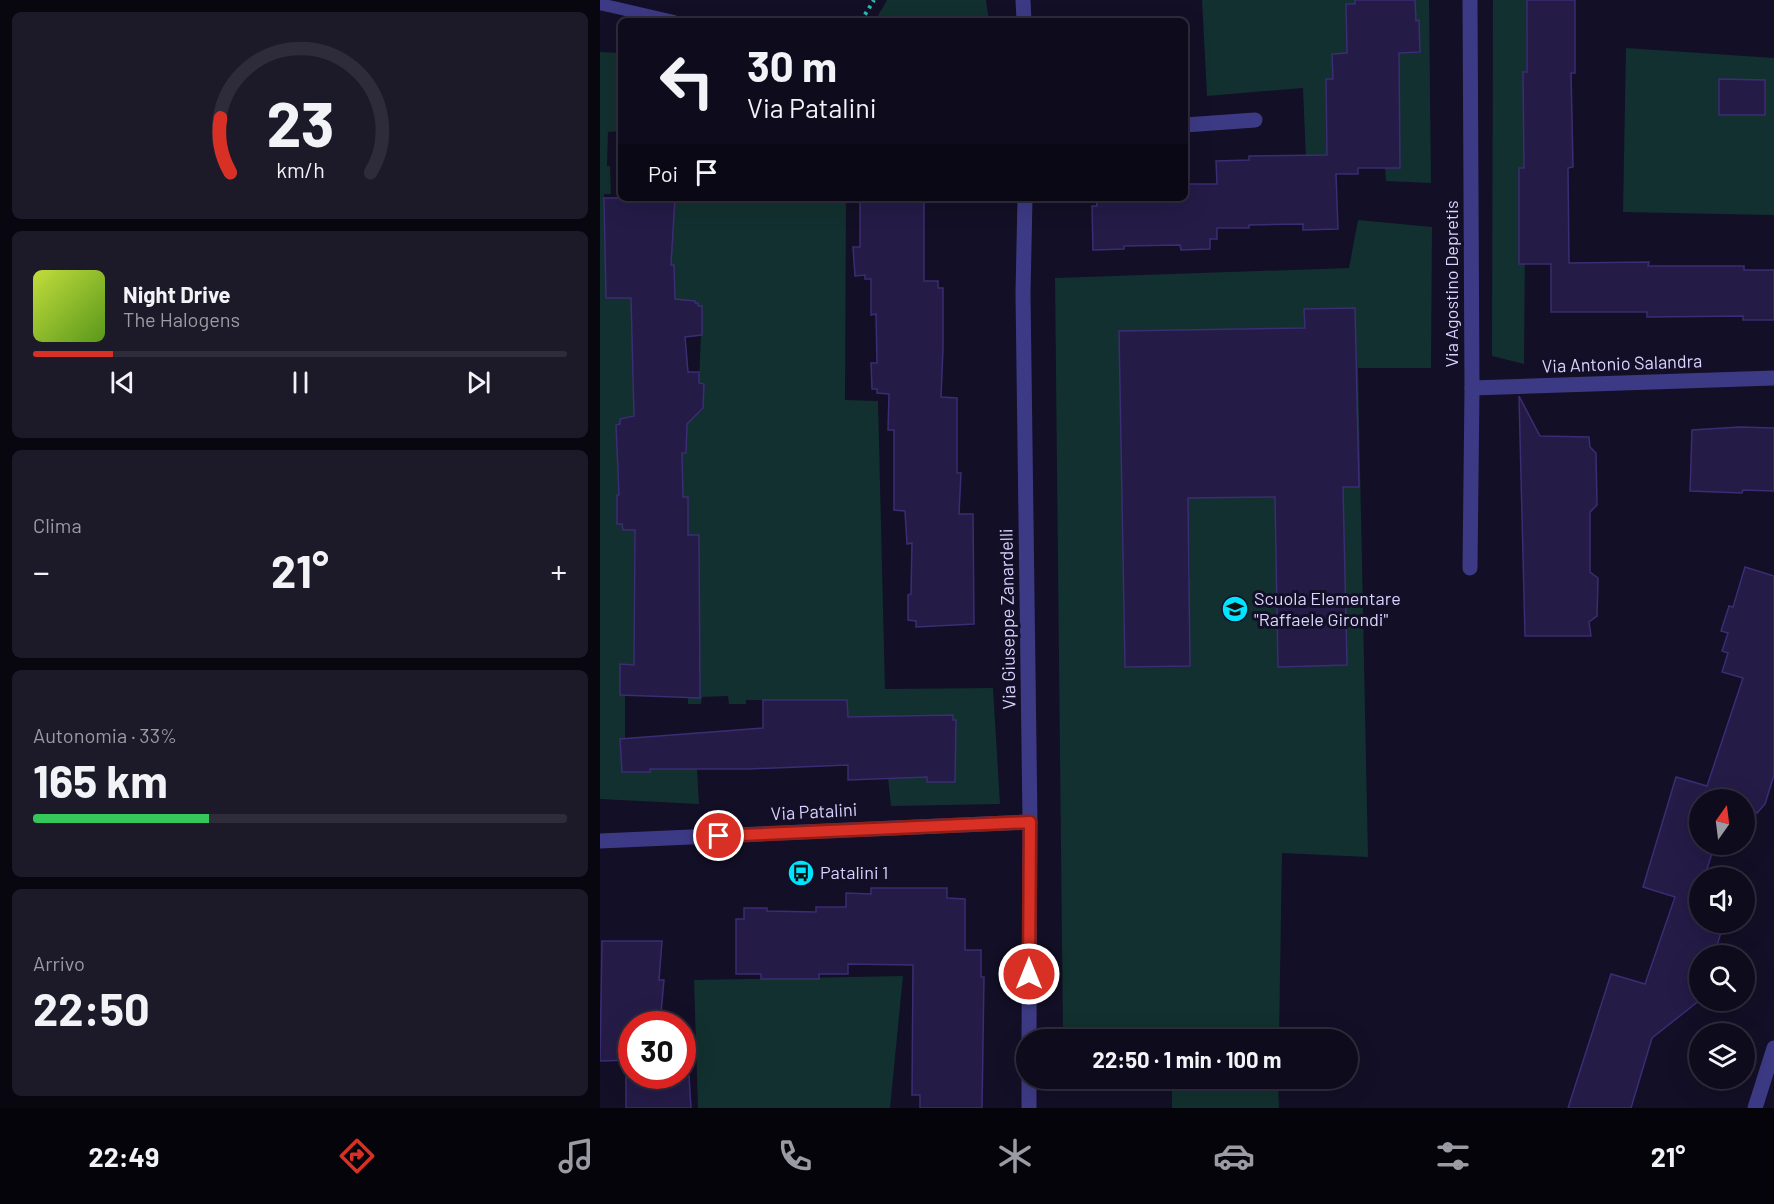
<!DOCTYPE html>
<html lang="it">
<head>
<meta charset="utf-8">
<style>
  :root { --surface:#0e0b1c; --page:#1c1929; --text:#f1f3f6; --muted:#9b9ba3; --line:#2e2b3b; --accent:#d93025 }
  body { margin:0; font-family:Barlow,sans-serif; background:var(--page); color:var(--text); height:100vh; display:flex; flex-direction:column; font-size:22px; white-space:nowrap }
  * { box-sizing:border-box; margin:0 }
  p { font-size:20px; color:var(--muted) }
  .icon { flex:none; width:33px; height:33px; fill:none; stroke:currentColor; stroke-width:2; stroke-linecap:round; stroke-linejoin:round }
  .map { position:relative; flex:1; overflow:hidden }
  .side { display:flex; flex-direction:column; gap:12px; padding:12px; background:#08060f; width:600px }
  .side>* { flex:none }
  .banner { position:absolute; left:18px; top:18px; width:570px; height:183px; border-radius:9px; box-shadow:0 6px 24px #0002,0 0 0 2px var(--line); background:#0e0b1c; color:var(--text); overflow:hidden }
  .needle { width:39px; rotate:14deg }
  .buttons { position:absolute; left:1089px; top:789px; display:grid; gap:12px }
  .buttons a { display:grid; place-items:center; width:66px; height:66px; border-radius:50%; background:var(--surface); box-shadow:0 6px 24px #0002,0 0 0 2px var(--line); font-size:30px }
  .speed { position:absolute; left:18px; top:1011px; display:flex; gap:12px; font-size:30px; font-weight:700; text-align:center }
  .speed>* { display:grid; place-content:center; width:78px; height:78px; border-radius:50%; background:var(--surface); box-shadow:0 6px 24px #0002,0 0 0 2px var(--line); line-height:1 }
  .speed .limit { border:9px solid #d22; background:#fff; color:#111 }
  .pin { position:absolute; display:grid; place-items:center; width:51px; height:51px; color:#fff; margin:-26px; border:3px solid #fff; border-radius:50%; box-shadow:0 2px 6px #0007 }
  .me { position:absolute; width:66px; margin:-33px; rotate:0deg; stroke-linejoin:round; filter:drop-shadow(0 0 4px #0008) }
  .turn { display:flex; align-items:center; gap:21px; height:126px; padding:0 30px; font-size:27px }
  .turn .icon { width:78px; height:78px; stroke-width:2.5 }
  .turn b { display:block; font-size:42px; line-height:51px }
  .then { display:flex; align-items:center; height:57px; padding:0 30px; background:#0003; gap:12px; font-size:22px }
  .big { font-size:45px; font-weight:700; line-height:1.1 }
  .side .card { flex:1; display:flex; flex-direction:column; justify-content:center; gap:9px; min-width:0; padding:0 21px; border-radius:9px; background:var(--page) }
  .side .dial { align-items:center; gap:0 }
  .dial svg { height:156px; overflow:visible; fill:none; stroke:var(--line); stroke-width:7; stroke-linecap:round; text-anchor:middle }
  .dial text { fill:var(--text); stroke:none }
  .song { display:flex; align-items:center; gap:18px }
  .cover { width:72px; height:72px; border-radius:9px; background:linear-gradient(135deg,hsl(70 70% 55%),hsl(90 70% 35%)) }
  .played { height:6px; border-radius:3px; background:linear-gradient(90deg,var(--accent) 15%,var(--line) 15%) }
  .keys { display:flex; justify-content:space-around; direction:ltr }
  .heat { display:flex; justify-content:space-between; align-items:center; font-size:33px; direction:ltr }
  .charge { height:9px; border-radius:4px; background:linear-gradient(90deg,#34c759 33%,var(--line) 0) }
  .trip { position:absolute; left:416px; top:1029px; width:342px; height:60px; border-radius:30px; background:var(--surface); box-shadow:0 6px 24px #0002,0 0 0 2px var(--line); font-weight:700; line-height:60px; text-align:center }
  .tabs { display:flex; height:96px; justify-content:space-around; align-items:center; background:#06040b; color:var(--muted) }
  .tabs .icon { width:42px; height:42px }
  .tabs .selected { color:var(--accent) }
  .tabs b { font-size:27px; color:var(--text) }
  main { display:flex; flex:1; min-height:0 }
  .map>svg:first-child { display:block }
  .green { fill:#12302f; fill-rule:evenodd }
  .building { fill:#241b47; stroke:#3b2d73; stroke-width:1.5 }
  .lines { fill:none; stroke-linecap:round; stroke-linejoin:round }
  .path { stroke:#2fb8b0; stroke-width:4; stroke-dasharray:3 4.5; stroke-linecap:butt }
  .service { stroke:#3d3a85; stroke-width:12 }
  .minor { stroke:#3d3a85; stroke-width:15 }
  .route-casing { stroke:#8d1f18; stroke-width:15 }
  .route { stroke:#d93025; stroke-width:10 }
  .labels { text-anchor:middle; stroke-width:6; stroke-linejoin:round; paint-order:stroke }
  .street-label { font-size:18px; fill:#d9d4ff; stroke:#130f26 }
  .poi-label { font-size:18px; fill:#d9d4ff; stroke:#130f26; text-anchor:start }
</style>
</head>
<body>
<main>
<section class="side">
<div class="card dial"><svg viewBox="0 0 100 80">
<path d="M14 69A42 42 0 1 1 86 69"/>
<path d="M14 69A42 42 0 0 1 9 41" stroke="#d93025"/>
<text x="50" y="56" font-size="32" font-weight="700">23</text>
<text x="50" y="72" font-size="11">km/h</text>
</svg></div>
<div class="card">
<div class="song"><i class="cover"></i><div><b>Night Drive</b><p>The Halogens</p></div></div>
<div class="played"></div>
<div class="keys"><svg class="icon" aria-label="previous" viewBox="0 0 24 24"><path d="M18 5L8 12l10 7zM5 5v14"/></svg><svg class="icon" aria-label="pause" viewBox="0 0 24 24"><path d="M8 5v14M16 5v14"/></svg><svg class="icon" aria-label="next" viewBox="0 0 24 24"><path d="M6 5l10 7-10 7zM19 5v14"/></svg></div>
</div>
<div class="card"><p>Clima</p>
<div class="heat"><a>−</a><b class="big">21°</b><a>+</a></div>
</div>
<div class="card"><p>Autonomia · 33%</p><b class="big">165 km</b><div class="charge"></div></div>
<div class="card"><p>Arrivo</p><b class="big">22:50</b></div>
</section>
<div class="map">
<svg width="1174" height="1108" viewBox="0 0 1174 1108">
  <rect width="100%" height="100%" fill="#130f26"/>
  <g class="green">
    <path d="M 287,0 L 386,0 L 389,21 L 275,21 Z"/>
    <path d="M 602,0 L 755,0 L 755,4 L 746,5 L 746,29 L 753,53 L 733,54 L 733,79 L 726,79 L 726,108 L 738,161 L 706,161 L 703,88 L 607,96 Z"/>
    <path d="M 815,0 L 829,0 L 831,183 L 786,181 L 785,168 L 800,168 L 796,88 L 800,88 L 800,71 L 794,71 L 793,53 L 820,52 L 819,21 L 816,21 Z"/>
    <path d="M 893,0 L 927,0 L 924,364 L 892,356 Z"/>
    <path d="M 1026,48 L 1174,58 L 1174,215 L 1023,212 Z"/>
    <path d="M 0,52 L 21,53 L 21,131 L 8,132 L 7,166 L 10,166 L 11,194 L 4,194 L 4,220 L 7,220 L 6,297 L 40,298 L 31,309 L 32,336 L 36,336 L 42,416 L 20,419 L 20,424 L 16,425 L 22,495 L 17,524 L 22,524 L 23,530 L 43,530 L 35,540 L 34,574 L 39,616 L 34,617 L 34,649 L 43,665 L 20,665 L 20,694 L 25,695 L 25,738 L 20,739 L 22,771 L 50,772 L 50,769 L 97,768 L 99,804 L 0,799 Z"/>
    <path d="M 75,198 L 246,198 L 245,400 L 278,401 L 285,689 L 393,688 L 400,804 L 291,806 L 288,778 L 327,777 L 328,782 L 355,782 L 356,720 L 353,720 L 352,715 L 248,717 L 247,700 L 146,700 L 146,704 L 129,704 L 128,696 L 102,697 L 101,704 L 88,704 L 88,680 L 100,658 L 99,535 L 79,535 L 88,523 L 88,498 L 83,497 L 82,465 L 76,454 L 86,452 L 87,426 L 78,415 L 95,416 L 103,409 L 103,384 L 99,383 L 102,307 L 98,306 L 98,303 L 95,303 L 95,301 L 66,299 L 75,292 L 74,266 L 70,265 Z"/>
    <path d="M 758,220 L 832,227 L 831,368 L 758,368 L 768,857 L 682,853 L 679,1039 L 463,1039 L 455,278 L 749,268 ZM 755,308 L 759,487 L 743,487 L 747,665 L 678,666 L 675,497 L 588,498 L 590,578 L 567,579 L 590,621 L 590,665 L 526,667 L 520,331 L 705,328 L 705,309 Z"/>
    <path d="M 303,976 L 290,1108 L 98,1108 L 94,980 Z"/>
    <path d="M 572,1079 L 678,1079 L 679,1108 L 572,1108 Z"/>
  </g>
  <g class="building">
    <path d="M 755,0 L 815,0 L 816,21 L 819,20 L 820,52 L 799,53 L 800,168 L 758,168 L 758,174 L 736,174 L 738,229 L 703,230 L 703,224 L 649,225 L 649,228 L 617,228 L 617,239 L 610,239 L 610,249 L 581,250 L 580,245 L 524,246 L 524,249 L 493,250 L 492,206 L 497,206 L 496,198 L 585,198 L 585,184 L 617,184 L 616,161 L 649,160 L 649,156 L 727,155 L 726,79 L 733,79 L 732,54 L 747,53 L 746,4 L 755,4 Z"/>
    <path d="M 927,0 L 975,0 L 975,73 L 971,73 L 973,167 L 968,168 L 969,263 L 1049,262 L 1048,266 L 1144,266 L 1144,270 L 1174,270 L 1174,320 L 1143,320 L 1143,316 L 1047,317 L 1047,312 L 951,312 L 951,264 L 919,264 L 919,168 L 924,168 L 923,72 L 927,72 Z"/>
    <path d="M 1119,79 L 1165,80 L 1165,115 L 1119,115 Z"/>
    <path d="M 4,198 L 75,198 L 71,265 L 74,265 L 75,299 L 95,301 L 95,303 L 98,303 L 98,306 L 102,306 L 102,335 L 85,337 L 88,372 L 99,372 L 99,383 L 104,384 L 103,408 L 87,424 L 86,453 L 82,453 L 83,497 L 88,497 L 88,535 L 99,535 L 100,698 L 20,695 L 20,664 L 34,665 L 35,530 L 23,530 L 22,524 L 17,524 L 17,495 L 19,495 L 16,425 L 20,424 L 20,419 L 34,416 L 31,298 L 6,298 Z"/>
    <path d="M 260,198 L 324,198 L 324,281 L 338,281 L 338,288 L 343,288 L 343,348 L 341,397 L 357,398 L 357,473 L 361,473 L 359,514 L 373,514 L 374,624 L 316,627 L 316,621 L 308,620 L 308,595 L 311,594 L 312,543 L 307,544 L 305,511 L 294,510 L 294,430 L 288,430 L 289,394 L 277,393 L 277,389 L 272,389 L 271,363 L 277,363 L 276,314 L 271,315 L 271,279 L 265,279 L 265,275 L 255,276 L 253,247 L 260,247 Z"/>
    <path d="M 755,308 L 759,487 L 743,487 L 747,665 L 678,667 L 675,497 L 588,498 L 590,666 L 525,667 L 519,331 L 705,328 L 704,309 Z"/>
    <path d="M 919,396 L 940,436 L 989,437 L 990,447 L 996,453 L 997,505 L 990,512 L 990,572 L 998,578 L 997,616 L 989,622 L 991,636 L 925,636 Z"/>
    <path d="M 1140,427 L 1174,428 L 1174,491 L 1143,490 L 1142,493 L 1090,491 L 1092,430 Z"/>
    <path d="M 1145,567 L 1174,576 L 1174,775 L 1165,804 L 1157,813 L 1144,806 L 1144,800 L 1100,800 L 1100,844 L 1115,844 L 1104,878 L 1100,878 L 1100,922 L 1124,922 L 1114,956 L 1100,956 L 1100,1000 L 1052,1038 L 1031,1108 L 968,1108 L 1011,974 L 1045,984 L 1075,897 L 1043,887 L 1076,777 L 1107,786 L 1143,678 L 1122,672 L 1128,653 L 1122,651 L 1128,633 L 1121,631 L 1129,606 L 1133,607 Z"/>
    <path d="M 163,700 L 247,700 L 248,717 L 353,715 L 353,720 L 356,720 L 355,782 L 327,782 L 327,777 L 248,780 L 248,765 L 148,769 L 50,769 L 50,772 L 22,772 L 20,739 L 163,728 Z"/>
    <path d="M 271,888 L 347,888 L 347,898 L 365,899 L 365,950 L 381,950 L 381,977 L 384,977 L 382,1108 L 320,1108 L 320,1095 L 312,1095 L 313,965 L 248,964 L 248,974 L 219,974 L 219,979 L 161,979 L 161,974 L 136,974 L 136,919 L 144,919 L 144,908 L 167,908 L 167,911 L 216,912 L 216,907 L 246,907 L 246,893 L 271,894 Z"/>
    <path d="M 2,941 L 62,941 L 59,980 L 64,980 L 60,1024 L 32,1024 L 32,1060 L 0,1061 Z"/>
    <path d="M 26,1076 L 89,1076 L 91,1108 L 26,1108 Z"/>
  </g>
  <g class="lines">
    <path class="path" d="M 261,21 L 274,0"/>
    <path class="service" d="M 0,4 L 74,21"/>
    <g class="minor">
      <path d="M 423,0 L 424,21"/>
      <path d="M 870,0 L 872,388 L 870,568"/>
      <path d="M 585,125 L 655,120"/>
      <path d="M 425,198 L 423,293 L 430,822 L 429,1040"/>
      <path d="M 872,388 L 1174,378"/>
      <path d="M 0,841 L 430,822"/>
      <path d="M 429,1108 L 429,1078"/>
      <path d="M 1155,1108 L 1174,1048"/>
    </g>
  </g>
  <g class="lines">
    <defs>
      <path id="route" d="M 119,836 L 430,822 L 429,974"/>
    </defs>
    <use href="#route" class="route-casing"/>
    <use href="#route" class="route"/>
  </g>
  <defs>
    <symbol id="school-disc" viewBox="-11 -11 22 22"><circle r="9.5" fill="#00e5ff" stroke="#130f26"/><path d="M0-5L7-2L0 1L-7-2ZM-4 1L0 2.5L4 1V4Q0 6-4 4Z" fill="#111"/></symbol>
    <symbol id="bus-disc" viewBox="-11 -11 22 22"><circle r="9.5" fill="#00e5ff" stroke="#130f26"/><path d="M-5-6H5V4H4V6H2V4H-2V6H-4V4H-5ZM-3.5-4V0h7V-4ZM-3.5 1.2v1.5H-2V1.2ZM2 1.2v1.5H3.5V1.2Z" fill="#111"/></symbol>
  </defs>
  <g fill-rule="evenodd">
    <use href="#school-disc" x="620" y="594" width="30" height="30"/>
    <use href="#bus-disc" x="186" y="858" width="30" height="30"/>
  </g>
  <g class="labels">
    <g class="street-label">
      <text transform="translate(852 284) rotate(-90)" y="6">Via Agostino Depretis</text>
      <text transform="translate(1022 364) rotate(-2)" y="6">Via Antonio Salandra</text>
      <text transform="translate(408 619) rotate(-91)" y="6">Via Giuseppe Zanardelli</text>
      <text transform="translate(214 812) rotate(-3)" y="6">Via Patalini</text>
    </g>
    <g class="poi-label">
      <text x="654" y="605">Scuola Elementare<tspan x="654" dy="21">"Raffaele Girondi"</tspan></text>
      <text x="220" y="879">Patalini 1</text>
    </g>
  </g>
</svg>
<div class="buttons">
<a><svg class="needle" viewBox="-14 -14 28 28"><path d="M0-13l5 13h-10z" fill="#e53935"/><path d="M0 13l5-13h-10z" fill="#9b9ba3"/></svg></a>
<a><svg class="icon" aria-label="sound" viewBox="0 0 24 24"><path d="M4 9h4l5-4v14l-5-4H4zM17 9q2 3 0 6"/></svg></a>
<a><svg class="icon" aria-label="search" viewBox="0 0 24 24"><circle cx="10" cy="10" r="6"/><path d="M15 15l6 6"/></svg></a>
<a><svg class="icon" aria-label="layers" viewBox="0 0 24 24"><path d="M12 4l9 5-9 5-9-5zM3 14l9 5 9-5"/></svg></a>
</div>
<div class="speed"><div class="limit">30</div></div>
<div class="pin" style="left:119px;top:836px;background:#d93025"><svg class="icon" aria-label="arrive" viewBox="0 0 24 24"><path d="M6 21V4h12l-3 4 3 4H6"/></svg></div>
<svg class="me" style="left:429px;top:974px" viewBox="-20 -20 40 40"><circle r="17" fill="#d93025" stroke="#fff" stroke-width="3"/><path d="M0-11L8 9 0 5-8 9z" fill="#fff"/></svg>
<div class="trip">22:50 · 1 min · 100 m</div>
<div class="banner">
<div class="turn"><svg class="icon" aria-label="left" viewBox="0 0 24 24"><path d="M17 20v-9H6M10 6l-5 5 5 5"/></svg><div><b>30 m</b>Via Patalini</div></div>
<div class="then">Poi<svg class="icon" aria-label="arrive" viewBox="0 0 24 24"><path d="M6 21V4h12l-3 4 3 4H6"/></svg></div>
</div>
</div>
</main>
<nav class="tabs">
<b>22:49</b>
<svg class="icon selected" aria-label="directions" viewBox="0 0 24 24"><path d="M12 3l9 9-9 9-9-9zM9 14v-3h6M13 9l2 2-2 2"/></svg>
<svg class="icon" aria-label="music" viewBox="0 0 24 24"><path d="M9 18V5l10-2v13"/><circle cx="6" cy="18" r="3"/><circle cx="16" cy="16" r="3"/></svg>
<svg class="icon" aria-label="phone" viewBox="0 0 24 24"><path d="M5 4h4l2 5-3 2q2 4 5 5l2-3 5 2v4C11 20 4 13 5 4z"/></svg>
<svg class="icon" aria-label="climate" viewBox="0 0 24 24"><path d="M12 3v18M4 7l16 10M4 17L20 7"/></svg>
<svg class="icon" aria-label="car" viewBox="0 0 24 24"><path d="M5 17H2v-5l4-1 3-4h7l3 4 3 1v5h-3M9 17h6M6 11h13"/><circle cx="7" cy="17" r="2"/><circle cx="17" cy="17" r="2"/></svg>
<svg class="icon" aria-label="filters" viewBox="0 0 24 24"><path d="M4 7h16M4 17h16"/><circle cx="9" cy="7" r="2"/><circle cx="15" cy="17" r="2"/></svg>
<b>21°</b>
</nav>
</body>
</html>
